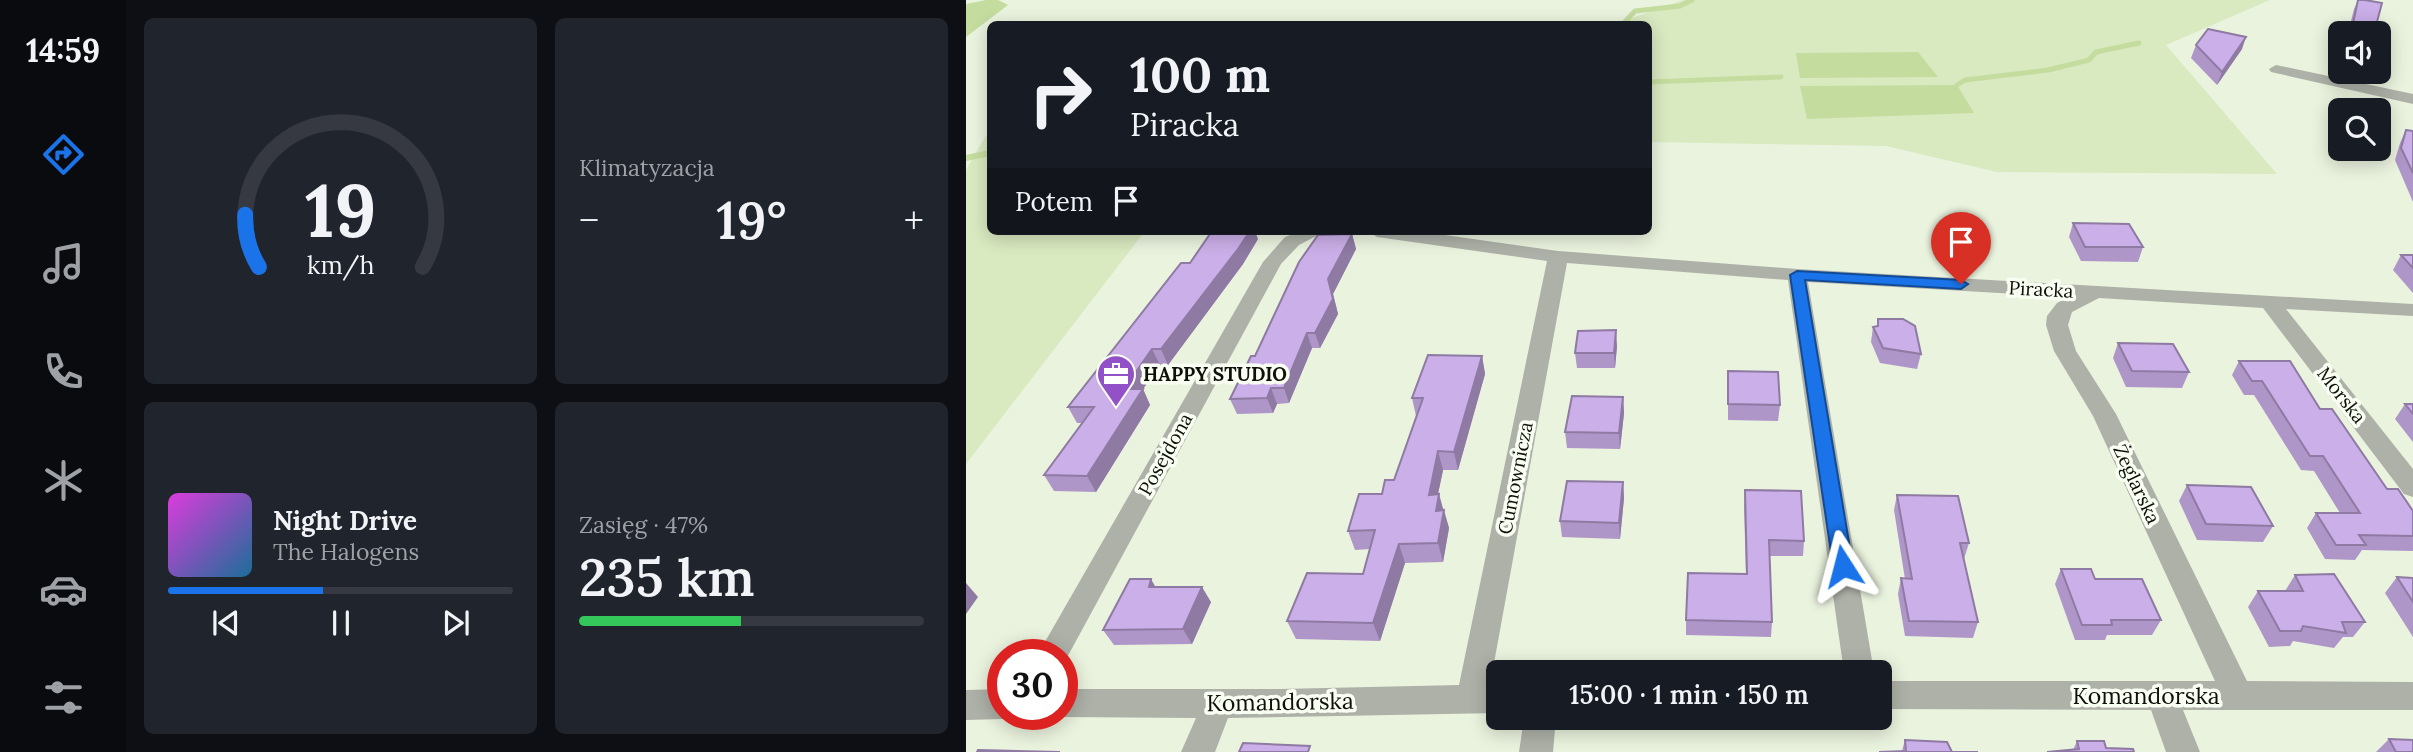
<!DOCTYPE html>
<html lang="pl">
<head>
<meta charset="utf-8">
<style>
  :root { --surface:#171b24; --page:#20242c; --text:#f1f3f6; --muted:#9ea1a6; --line:#363941; --accent:#1a73e8 }
  body { margin:0; font-family:Lora,serif; background:var(--page); color:var(--text); height:100vh; display:flex; flex-direction:column; font-size:26px; white-space:nowrap }
  * { box-sizing:border-box; margin:0 }
  p { font-size:23px; color:var(--muted) }
  .icon { flex:none; width:38px; height:38px; fill:none; stroke:currentColor; stroke-width:2; stroke-linecap:round; stroke-linejoin:round }
  .map { position:relative; flex:1; overflow:hidden }
  .panel { display:flex; flex-direction:column; gap:18px; padding:18px; background:#0d0f14; width:840px }
  .panel>* { flex:none }
  .hud { position:absolute; left:21px; top:21px; width:665px; height:214px; border-radius:10px; box-shadow:0 4px 18px #0003; background:#171b24; color:var(--text); overflow:hidden }
  .tools { position:absolute; left:1362px; top:21px; display:grid; gap:14px }
  .tools a { display:grid; place-items:center; width:63px; height:63px; border-radius:10px; background:var(--surface); box-shadow:0 4px 18px #0003; font-size:35px }
  .speed { position:absolute; left:21px; top:639px; display:flex; gap:14px; font-size:35px; font-weight:700; text-align:center }
  .speed>* { display:grid; place-content:center; width:91px; height:91px; border-radius:50%; background:var(--surface); box-shadow:0 4px 18px #0003; line-height:1 }
  .speed .limit { border:10px solid #d22; background:#fff; color:#111 }
  .pin { position:absolute; display:grid; place-items:center; width:60px; height:60px; color:#fff; margin:-72px -30px; border-radius:50% 50% 50% 0; rotate:-45deg; box-shadow:0 0 7px #0007 }
  .pin .icon { rotate:45deg }
  .me { position:absolute; width:77px; margin:-38px; rotate:351deg; stroke-linejoin:round; filter:drop-shadow(0 0 5px #0008) }
  .turn { display:flex; align-items:center; gap:24px; height:147px; padding:0 28px; font-size:32px }
  .turn .icon { width:91px; height:91px; stroke-width:2.5 }
  .turn b { display:block; font-size:49px; line-height:60px }
  .then { display:flex; align-items:center; height:66px; padding:0 28px; background:#0003; gap:14px; font-size:26px }
  .big { font-size:52px; font-weight:600; line-height:1.1 }
  .panel .card { flex:1; display:flex; flex-direction:column; justify-content:center; gap:10px; min-width:0; padding:0 24px; border-radius:10px; background:var(--page) }
  .panel .dial { align-items:center; gap:0 }
  .dial svg { height:182px; overflow:visible; fill:none; stroke:var(--line); stroke-width:7; stroke-linecap:round; text-anchor:middle }
  .dial text { fill:var(--text); stroke:none }
  .song { display:flex; align-items:center; gap:21px }
  .cover { width:84px; height:84px; border-radius:10px; background:linear-gradient(135deg,hsl(300 70% 55%),hsl(200 70% 35%)) }
  .played { height:7px; border-radius:4px; background:linear-gradient(90deg,var(--accent) 45%,var(--line) 45%) }
  .keys { display:flex; justify-content:space-around; direction:ltr }
  .heat { display:flex; justify-content:space-between; align-items:center; font-size:38px; direction:ltr }
  .charge { height:10px; border-radius:5px; background:linear-gradient(90deg,#34c759 47%,var(--line) 0) }
  .panel .tiles { flex:1; display:grid; gap:18px; grid-template-columns:repeat(2,1fr) }
  .trip { position:absolute; left:520px; top:660px; width:406px; height:70px; border-radius:10px; background:var(--surface); box-shadow:0 4px 18px #0003; font-weight:600; line-height:70px; text-align:center }
  main { display:flex; flex:1; min-height:0 }
  .tabs { display:flex; flex-direction:column; width:126px; justify-content:space-around; align-items:center; background:#090b0e; color:var(--muted) }
  .tabs .icon { width:49px; height:49px }
  .tabs .on { color:var(--accent) }
  .tabs b { font-size:32px; color:var(--text) }
  .map>svg:first-child { display:block }
  .green { fill:#d9e9c0 }
  .water { fill:#c5dc9f }
  .lines { fill:none; stroke-linecap:round; stroke-linejoin:round }
  .stream-far1 { stroke:#c5dc9f; stroke-width:5 }
  .stream { stroke:#c5dc9f; stroke-width:6 }
  .street { fill:#aeb1a8; fill-rule:evenodd }
  .wall { fill:#af96c8 }
  .shaded-wall { fill:#8e7aa2 }
  .building { fill:#cbafe8; stroke:#8e7aa2; stroke-width:2 }
  .route { fill:#1a73e8; stroke:#114b97; stroke-width:2 }
  .labels { text-anchor:middle; stroke-width:7; stroke-linejoin:round; paint-order:stroke }
  .street-label { font-size:19px; fill:#0e1009; stroke:#f9fef2 }
  .poi-label { font-size:19px; font-weight:bold; fill:#0e1009; stroke:#f9fef2; text-anchor:start }
  .near-street-label { font-size:23px; fill:#0e1009; stroke:#f9fef2 }
</style>
</head>
<body>
<main>
<nav class="tabs">
<b>14:59</b>
<svg class="icon on" aria-label="directions" viewBox="0 0 24 24"><path d="M12 3l9 9-9 9-9-9zM9 14v-3h6M13 9l2 2-2 2"/></svg>
<svg class="icon" aria-label="music" viewBox="0 0 24 24"><path d="M9 18V5l10-2v13"/><circle cx="6" cy="18" r="3"/><circle cx="16" cy="16" r="3"/></svg>
<svg class="icon" aria-label="phone" viewBox="0 0 24 24"><path d="M5 4h4l2 5-3 2q2 4 5 5l2-3 5 2v4C11 20 4 13 5 4z"/></svg>
<svg class="icon" aria-label="climate" viewBox="0 0 24 24"><path d="M12 3v18M4 7l16 10M4 17L20 7"/></svg>
<svg class="icon" aria-label="car" viewBox="0 0 24 24"><path d="M5 17H2v-5l4-1 3-4h7l3 4 3 1v5h-3M9 17h6M6 11h13"/><circle cx="7" cy="17" r="2"/><circle cx="17" cy="17" r="2"/></svg>
<svg class="icon" aria-label="filters" viewBox="0 0 24 24"><path d="M4 7h16M4 17h16"/><circle cx="9" cy="7" r="2"/><circle cx="15" cy="17" r="2"/></svg>
</nav>
<section class="panel">
<div class="tiles">
<div class="card dial"><svg viewBox="0 0 100 80">
<path d="M14 69A42 42 0 1 1 86 69"/>
<path d="M14 69A42 42 0 0 1 8 46" stroke="#1a73e8"/>
<text x="50" y="56" font-size="32" font-weight="700">19</text>
<text x="50" y="72" font-size="11">km/h</text>
</svg></div>
<div class="card"><p>Klimatyzacja</p>
<div class="heat"><a>−</a><b class="big">19°</b><a>+</a></div>
</div>
<div class="card">
<div class="song"><i class="cover"></i><div><b>Night Drive</b><p>The Halogens</p></div></div>
<div class="played"></div>
<div class="keys"><svg class="icon" aria-label="previous" viewBox="0 0 24 24"><path d="M18 5L8 12l10 7zM5 5v14"/></svg><svg class="icon" aria-label="pause" viewBox="0 0 24 24"><path d="M8 5v14M16 5v14"/></svg><svg class="icon" aria-label="next" viewBox="0 0 24 24"><path d="M6 5l10 7-10 7zM19 5v14"/></svg></div>
</div>
<div class="card"><p>Zasięg · 47%</p><b class="big">235 km</b><div class="charge"></div></div>
</div>
</section>
<div class="map">
<svg width="1447" height="752" viewBox="0 0 1447 752">
  <rect width="100%" height="100%" fill="#eaf3de"/>
  <g class="green">
    <path d="M 717,0 L 1304,0 L 1200,45 L 1311,174 L 1031,172 L 920,146 L 683,142 L 682,24 L 649,24 Z"/>
    <path d="M 24,133 L 24,231 L 179,231 L 0,464 L 0,170 L 19,137 Z"/>
  </g>
  <g class="water">
    <path d="M 20,0 L 32,0 L 42,5 L 0,37 L 0,4 Z"/>
    <path d="M 952,52 L 972,77 L 834,78 L 830,53 Z"/>
    <path d="M 991,85 L 1008,113 L 841,119 L 834,86 Z"/>
  </g>
  <g class="lines">
    <g class="stream-far1">
      <path d="M 657,24 L 669,11 L 714,6 L 726,0"/>
      <path d="M 682,82 L 815,77"/>
      <path d="M 991,85 L 999,80 L 1082,70 L 1123,60 L 1130,52 L 1173,43"/>
    </g>
    <path class="stream" d="M 0,158 L 24,153"/>
    <g class="street">
      <path d="M 1310,65 L 1447,94 L 1447,104 L 1305,72 L 1303,69 Z"/>
      <path d="M 335,231 L 356,233 L 333,245 L 315,264 L 98,663 L 96,654 L 72,654 L 297,262 L 319,237 Z"/>
      <path d="M 402,231 L 451,231 L 592,251 L 831,269 L 1447,304 L 1447,316 L 1320,309 L 1447,469 L 1447,497 L 1438,494 L 1297,308 L 1133,298 L 1106,312 L 1102,325 L 1110,351 L 1150,414 L 1281,681 L 1447,682 L 1447,710 L 1217,710 L 1234,752 L 1200,752 L 1185,710 L 914,709 L 914,681 L 1249,681 L 1127,416 L 1088,351 L 1080,325 L 1081,316 L 1091,303 L 1102,297 L 842,282 L 908,672 L 878,672 L 822,280 L 601,263 L 524,685 L 532,685 L 532,713 L 262,718 L 249,752 L 215,752 L 230,718 L 96,717 L 87,714 L 96,714 L 96,689 L 314,689 L 493,685 L 581,261 L 411,237 Z"/>
      <path d="M 37,689 L 37,714 L 48,714 L 37,719 L 0,720 L 0,690 Z"/>
      <path d="M 558,718 L 590,718 L 587,752 L 553,752 Z"/>
    </g>
  </g>
  <g class="wall">
    <path d="M 1392,0 L 1408,33 L 1382,33 L 1388,9 Z"/>
    <path d="M 1230,45 L 1276,49 L 1251,85 L 1225,58 Z"/>
    <path d="M 1440,130 L 1447,131 L 1447,202 L 1429,160 L 1434,143 Z"/>
    <path d="M 1107,223 L 1177,247 L 1172,262 L 1115,261 L 1103,237 Z"/>
    <path d="M 386,234 L 390,249 L 367,294 L 372,314 L 354,348 L 346,348 L 323,403 L 311,404 L 307,413 L 271,414 L 264,399 L 289,356 Z"/>
    <path d="M 292,239 L 277,264 L 202,365 L 194,365 L 177,389 L 184,405 L 130,492 L 88,491 L 78,475 L 117,423 L 111,423 L 102,407 L 224,263 Z"/>
    <path d="M 1435,255 L 1447,255 L 1447,293 L 1427,270 Z"/>
    <path d="M 912,319 L 955,354 L 951,369 L 914,363 L 905,342 L 907,327 L 911,326 Z"/>
    <path d="M 1152,343 L 1223,372 L 1216,388 L 1160,387 L 1147,358 Z"/>
    <path d="M 651,346 L 649,368 L 611,368 L 609,353 Z"/>
    <path d="M 516,356 L 519,374 L 492,470 L 477,470 L 472,494 L 483,528 L 477,562 L 439,563 L 414,641 L 330,639 L 321,621 L 397,574 L 404,549 L 389,550 L 382,531 L 428,480 L 450,416 L 446,398 Z"/>
    <path d="M 1273,361 L 1354,409 L 1421,489 L 1447,511 L 1447,551 L 1396,550 L 1389,560 L 1359,559 L 1341,528 L 1350,513 L 1374,513 L 1348,471 L 1335,470 L 1288,395 L 1278,395 L 1266,375 Z"/>
    <path d="M 762,371 L 814,405 L 812,421 L 762,420 Z"/>
    <path d="M 657,397 L 658,413 L 654,449 L 601,448 L 599,432 Z"/>
    <path d="M 1439,404 L 1447,404 L 1447,442 L 1429,419 Z"/>
    <path d="M 657,482 L 658,498 L 654,539 L 596,537 L 594,521 Z"/>
    <path d="M 1221,485 L 1307,526 L 1297,542 L 1231,540 L 1213,501 Z"/>
    <path d="M 779,490 L 838,541 L 837,556 L 804,556 L 806,622 L 805,637 L 720,635 L 720,620 L 780,574 L 778,506 Z"/>
    <path d="M 931,495 L 1003,543 L 998,559 L 997,559 L 1012,622 L 1007,638 L 939,636 L 932,594 L 935,578 L 939,579 L 928,510 Z"/>
    <path d="M 1095,569 L 1129,579 L 1195,620 L 1186,635 L 1141,635 L 1139,640 L 1109,640 L 1089,584 Z"/>
    <path d="M 1329,575 L 1399,622 L 1387,637 L 1377,637 L 1368,648 L 1327,641 L 1324,646 L 1303,647 L 1282,607 L 1292,591 L 1319,591 Z"/>
    <path d="M 1431,577 L 1447,578 L 1447,637 L 1419,593 Z"/>
    <path d="M 189,587 L 245,602 L 226,644 L 148,645 L 137,630 Z"/>
    <path d="M 1423,739 L 1447,752 L 1410,752 Z"/>
    <path d="M 939,740 L 986,752 L 936,751 Z"/>
    <path d="M 1111,741 L 1140,748 L 1107,750 Z"/>
  </g>
  <g class="shaded-wall">
    <path d="M 1280,37 L 1276,49 L 1251,85 L 1256,72 Z"/>
    <path d="M 279,231 L 289,231 L 292,239 L 277,264 L 202,365 L 195,349 Z"/>
    <path d="M 386,234 L 390,249 L 367,294 L 372,314 L 354,348 L 349,333 L 362,279 Z"/>
    <path d="M 650,330 L 651,346 L 649,368 L 648,353 Z"/>
    <path d="M 341,333 L 346,348 L 323,403 L 318,388 Z"/>
    <path d="M 186,349 L 194,365 L 177,389 L 184,405 L 130,492 L 121,476 L 158,389 Z"/>
    <path d="M 516,356 L 519,374 L 492,470 L 488,452 Z"/>
    <path d="M 305,388 L 311,404 L 307,413 L 301,398 Z"/>
    <path d="M 657,397 L 658,413 L 654,449 L 653,433 Z"/>
    <path d="M 472,451 L 477,470 L 468,513 L 463,495 Z"/>
    <path d="M 657,482 L 658,498 L 654,539 L 653,523 Z"/>
    <path d="M 473,494 L 478,512 L 470,511 Z"/>
    <path d="M 478,510 L 483,528 L 477,562 L 472,543 Z"/>
    <path d="M 433,544 L 439,563 L 414,641 L 407,623 Z"/>
    <path d="M 185,579 L 194,595 L 183,587 Z"/>
    <path d="M 0,583 L 12,597 L 0,614 Z"/>
    <path d="M 236,587 L 245,602 L 226,644 L 217,629 Z"/>
  </g>
  <g class="building">
    <path d="M 1392,0 L 1399,0 L 1416,3 L 1408,33 L 1385,33 Z"/>
    <path d="M 1242,29 L 1280,37 L 1256,72 L 1230,45 Z"/>
    <path d="M 1440,130 L 1447,131 L 1447,173 L 1435,148 Z"/>
    <path d="M 1107,223 L 1163,224 L 1177,247 L 1119,247 Z"/>
    <path d="M 246,231 L 284,231 L 272,249 L 195,349 L 186,349 L 158,389 L 177,389 L 121,476 L 78,475 L 128,407 L 102,407 L 215,263 L 224,263 Z"/>
    <path d="M 386,234 L 362,279 L 367,299 L 349,333 L 341,333 L 318,388 L 305,388 L 301,398 L 264,399 L 285,356 L 289,356 L 333,262 L 352,235 Z"/>
    <path d="M 1435,255 L 1447,255 L 1447,268 Z"/>
    <path d="M 912,319 L 937,319 L 949,326 L 955,354 L 917,348 L 907,327 L 912,326 Z"/>
    <path d="M 650,330 L 648,353 L 609,353 L 612,331 Z"/>
    <path d="M 1152,343 L 1207,344 L 1223,372 L 1166,371 Z"/>
    <path d="M 462,355 L 516,356 L 488,452 L 472,451 L 463,495 L 473,494 L 470,511 L 478,510 L 472,543 L 433,544 L 407,623 L 321,621 L 341,573 L 397,574 L 409,530 L 382,531 L 393,494 L 416,494 L 419,480 L 428,480 L 457,398 L 446,398 Z"/>
    <path d="M 1273,361 L 1324,361 L 1354,409 L 1366,409 L 1421,489 L 1432,489 L 1447,511 L 1447,536 L 1393,535 L 1400,545 L 1370,545 L 1350,513 L 1394,513 L 1357,456 L 1344,456 L 1296,381 L 1286,381 Z"/>
    <path d="M 762,371 L 812,372 L 814,405 L 762,404 Z"/>
    <path d="M 606,396 L 657,397 L 653,433 L 599,432 Z"/>
    <path d="M 1439,404 L 1447,404 L 1447,414 Z"/>
    <path d="M 601,481 L 657,482 L 653,523 L 594,521 Z"/>
    <path d="M 1221,485 L 1285,487 L 1307,526 L 1240,524 Z"/>
    <path d="M 779,490 L 835,491 L 838,541 L 803,540 L 806,622 L 720,620 L 722,573 L 781,574 Z"/>
    <path d="M 931,495 L 992,496 L 1003,543 L 994,543 L 1012,622 L 943,621 L 935,578 L 946,579 Z"/>
    <path d="M 1095,569 L 1125,569 L 1129,579 L 1176,579 L 1195,620 L 1145,620 L 1146,625 L 1116,625 Z"/>
    <path d="M 1368,574 L 1399,622 L 1376,622 L 1380,633 L 1337,626 L 1335,631 L 1314,631 L 1292,591 L 1337,591 L 1329,575 Z"/>
    <path d="M 1431,577 L 1447,578 L 1447,602 Z"/>
    <path d="M 164,579 L 185,579 L 183,587 L 236,587 L 217,629 L 137,630 Z"/>
    <path d="M 1423,739 L 1447,740 L 1447,752 L 1430,752 Z"/>
    <path d="M 939,740 L 981,742 L 986,752 L 1012,752 L 913,752 L 940,751 Z"/>
    <path d="M 1111,741 L 1138,741 L 1140,748 L 1167,749 L 1168,752 L 1081,752 L 1113,749 Z"/>
    <path d="M 277,743 L 344,746 L 342,752 L 273,752 Z"/>
    <path d="M 12,750 L 94,752 L 11,752 Z"/>
  </g>
  <path class="route" d="M 831,271 L 995,280 L 1002,284 L 995,289 L 839,280 L 887,566 L 884,572 L 870,572 L 867,566 L 824,275 Z"/>
  <defs>
    <symbol id="office-pin" viewBox="-11 -11 22 30"><path d="M0 17L-7.5 6A9.5 9.5 0 1 1 7.5 6Z" fill="#9251c6" stroke="#f9fef2"/><path d="M-6-3h4V-5.5h4V-3h4V5H-6ZM-1-4.5V-3h2v-1.5ZM-6 0V1H6V0Z" fill="#fff"/></symbol>
  </defs>
  <g fill-rule="evenodd">
    <use href="#office-pin" x="128" y="352" width="44" height="60"/>
  </g>
  <g class="labels">
    <g class="street-label">
      <text transform="translate(1075 289) rotate(3)" y="7">Piracka</text>
      <text transform="translate(1376 395) rotate(52)" y="7">Morska</text>
      <text transform="translate(199 454) rotate(-61)" y="7">Posejdona</text>
      <text transform="translate(549 478) rotate(-79)" y="7">Cumownicza</text>
      <text transform="translate(1171 484) rotate(65)" y="7">Żeglarska</text>
    </g>
    <g class="poi-label">
      <text x="177" y="381">HAPPY STUDIO</text>
    </g>
    <g class="near-street-label">
      <text x="1180" y="704">Komandorska</text>
      <text transform="translate(314 702) rotate(-1)" y="8">Komandorska</text>
    </g>
  </g>
</svg>
<div class="tools">
<a><svg class="icon" aria-label="sound" viewBox="0 0 24 24"><path d="M4 9h4l5-4v14l-5-4H4zM17 9q2 3 0 6"/></svg></a>
<a><svg class="icon" aria-label="search" viewBox="0 0 24 24"><circle cx="10" cy="10" r="6"/><path d="M15 15l6 6"/></svg></a>
</div>
<div class="speed"><div class="limit">30</div></div>
<div class="pin" style="left:995px;top:284px;background:#d93025"><svg class="icon" aria-label="arrive" viewBox="0 0 24 24"><path d="M6 21V4h12l-3 4 3 4H6"/></svg></div>
<svg class="me" style="left:877px;top:566px" viewBox="-20 -20 40 40"><path d="M0-17L14 15 0 8-14 15z" fill="#1a73e8" stroke="#fff" stroke-width="4"/></svg>
<div class="trip">15:00 · 1 min · 150 m</div>
<div class="hud">
<div class="turn"><svg class="icon" aria-label="right" viewBox="0 0 24 24"><path d="M7 20v-9h11M14 6l5 5-5 5"/></svg><div><b>100 m</b>Piracka</div></div>
<div class="then">Potem<svg class="icon" aria-label="arrive" viewBox="0 0 24 24"><path d="M6 21V4h12l-3 4 3 4H6"/></svg></div>
</div>
</div>
</main>
</body>
</html>
